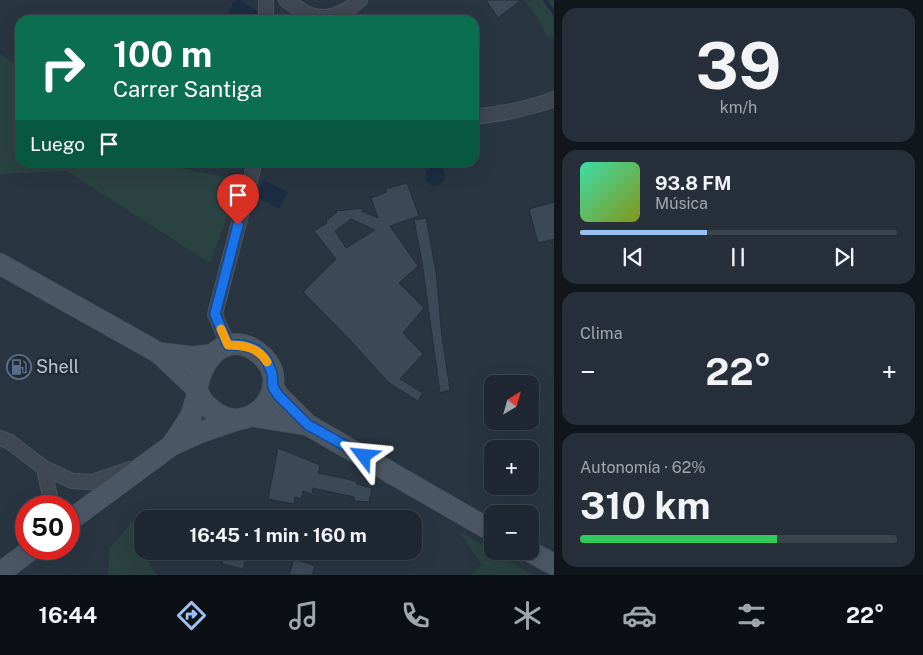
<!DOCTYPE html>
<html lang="es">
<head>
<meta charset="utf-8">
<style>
  :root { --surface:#1f2832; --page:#27303a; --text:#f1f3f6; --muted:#a1a6ac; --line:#3c444d; --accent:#99c1f2 }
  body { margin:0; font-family:"Public Sans",sans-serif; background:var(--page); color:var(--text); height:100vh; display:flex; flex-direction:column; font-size:19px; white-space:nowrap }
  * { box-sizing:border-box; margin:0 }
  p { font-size:16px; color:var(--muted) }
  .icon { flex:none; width:28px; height:28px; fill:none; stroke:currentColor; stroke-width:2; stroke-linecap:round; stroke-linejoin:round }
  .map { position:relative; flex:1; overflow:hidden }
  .details { display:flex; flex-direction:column; gap:8px; padding:8px; background:#11161c; width:369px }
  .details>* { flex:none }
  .guide { position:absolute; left:15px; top:15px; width:464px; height:152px; border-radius:15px; box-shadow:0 5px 20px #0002,0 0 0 1px var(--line); background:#0b6e4f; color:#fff; overflow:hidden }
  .needle { width:32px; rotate:37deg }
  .buttons { position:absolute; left:484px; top:375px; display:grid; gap:10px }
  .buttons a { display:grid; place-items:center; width:55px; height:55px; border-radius:10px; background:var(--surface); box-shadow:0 5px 20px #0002,0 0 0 1px var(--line); font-size:25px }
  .speed { position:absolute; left:15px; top:495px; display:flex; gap:10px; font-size:25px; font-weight:700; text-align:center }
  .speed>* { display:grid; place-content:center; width:65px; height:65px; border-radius:50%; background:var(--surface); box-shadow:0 5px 20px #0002,0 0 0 1px var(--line); line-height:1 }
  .speed .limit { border:8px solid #d22; background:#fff; color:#111 }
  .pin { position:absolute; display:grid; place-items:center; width:42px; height:42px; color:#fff; margin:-51px -21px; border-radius:50% 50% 50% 0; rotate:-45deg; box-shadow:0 0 5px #0007 }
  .pin .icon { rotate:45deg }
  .me { position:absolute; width:55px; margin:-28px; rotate:299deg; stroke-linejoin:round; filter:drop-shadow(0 0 4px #0008) }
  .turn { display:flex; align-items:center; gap:18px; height:105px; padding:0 15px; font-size:22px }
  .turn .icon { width:65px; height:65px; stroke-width:2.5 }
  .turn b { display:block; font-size:35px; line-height:42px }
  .then { display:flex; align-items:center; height:48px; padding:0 15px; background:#0003; gap:10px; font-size:19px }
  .big { font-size:38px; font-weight:700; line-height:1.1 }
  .details .widget { flex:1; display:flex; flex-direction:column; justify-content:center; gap:8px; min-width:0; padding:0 18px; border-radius:15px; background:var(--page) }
  .details .dial { align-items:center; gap:0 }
  .dial b { font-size:65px; line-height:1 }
  .song { display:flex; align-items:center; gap:15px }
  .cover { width:60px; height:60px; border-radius:8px; background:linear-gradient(135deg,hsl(160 70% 55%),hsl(70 70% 35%)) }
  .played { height:5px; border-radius:2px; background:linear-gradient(90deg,var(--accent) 40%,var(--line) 40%) }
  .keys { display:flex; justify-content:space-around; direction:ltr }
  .heat { display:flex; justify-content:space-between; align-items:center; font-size:28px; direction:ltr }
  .charge { height:8px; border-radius:4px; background:linear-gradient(90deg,#34c759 62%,var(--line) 0) }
  .trip { position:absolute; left:134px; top:510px; width:288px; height:50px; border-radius:15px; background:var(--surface); box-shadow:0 5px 20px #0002,0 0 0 1px var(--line); font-weight:700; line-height:50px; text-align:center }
  .tabs { display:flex; height:80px; justify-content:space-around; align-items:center; background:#0c1014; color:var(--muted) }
  .tabs .icon { width:35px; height:35px }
  .tabs .current { color:var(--accent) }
  .tabs b { font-size:22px; color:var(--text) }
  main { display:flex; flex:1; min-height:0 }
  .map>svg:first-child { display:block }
  .green { fill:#2b4243 }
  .water { fill:#1c2d41 }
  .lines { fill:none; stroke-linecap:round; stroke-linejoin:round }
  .stream { stroke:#1c2d41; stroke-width:4 }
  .building { fill:#3c4a58; stroke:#242e3a; fill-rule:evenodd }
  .street-casing { stroke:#4a535f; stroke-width:16 }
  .secondary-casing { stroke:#4a535f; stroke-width:22 }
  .street { stroke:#3e4752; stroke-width:14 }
  .secondary { stroke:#4c5765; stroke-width:20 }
  .route-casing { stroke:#114b97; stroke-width:12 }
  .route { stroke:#1a73e8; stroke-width:9 }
  .slow { stroke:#f59e0b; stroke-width:9 }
  .labels { text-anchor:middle; stroke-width:5; stroke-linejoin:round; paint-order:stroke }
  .poi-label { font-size:18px; fill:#bbc2cc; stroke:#222c38; text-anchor:start }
</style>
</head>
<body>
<main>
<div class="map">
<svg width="555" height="575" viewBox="0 0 555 575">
  <rect width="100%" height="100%" fill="#293642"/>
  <g class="green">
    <path d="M 524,0 L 554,0 L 554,36 L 548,38 L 536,15 Z"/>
    <path d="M 0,54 L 20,67 L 20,162 L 167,163 L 166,165 L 240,180 L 210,263 L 67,171 L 0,174 Z"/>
    <path d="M 137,516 L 144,556 L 157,575 L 108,575 L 110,548 Z"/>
    <path d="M 459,531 L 532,575 L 470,575 L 482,566 Z"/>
  </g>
  <g class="water">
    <path d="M 234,0 L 240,0 L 257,11 L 259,13 L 257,20 L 241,20 L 228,13 Z"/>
    <circle cx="435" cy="176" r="10"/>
    <path d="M 264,180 L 288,192 L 279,209 L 255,196 Z"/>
  </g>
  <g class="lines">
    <path class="stream" d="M 545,0 L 555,14"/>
  </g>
  <g class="building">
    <path d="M 486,0 L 521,0 L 498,18 Z"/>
    <path d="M 407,183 L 419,216 L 390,226 L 418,266 L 399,283 L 424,308 L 403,333 L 423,354 L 400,379 L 423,393 L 418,401 L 389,383 L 352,342 L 303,292 L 336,259 L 314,231 L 327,223 L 326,221 L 337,212 L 335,211 L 365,208 L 361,211 L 378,218 L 371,198 L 387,192 L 385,189 ZM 351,219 L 375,230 L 346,248 L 335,231 Z"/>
    <path d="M 555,202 L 555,239 L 538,243 L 529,209 Z"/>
    <path d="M 426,218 L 436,272 L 442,337 L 450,390 L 440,393 L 422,262 L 414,220 Z"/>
    <path d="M 278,448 L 320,465 L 318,473 L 356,481 L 357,484 L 372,488 L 369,502 L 354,501 L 354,497 L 313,488 L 312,494 L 303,491 L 301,499 L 295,497 L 294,504 L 268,499 Z"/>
    <path d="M 224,551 L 248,551 L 243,569 L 222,564 Z"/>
    <path d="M 294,559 L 315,566 L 312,575 L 289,575 Z"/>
  </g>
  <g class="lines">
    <defs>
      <g id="street">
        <path d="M 266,0 L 266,20"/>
        <path d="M 286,0 C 293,4 299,10 306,13 C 324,23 346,13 360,0"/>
        <path d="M 474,117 C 501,114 528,109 555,99"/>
        <path d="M 228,345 L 215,314 L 255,162"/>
        <path d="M 0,438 L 10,442 L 44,468 L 72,481 L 92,482 L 130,469"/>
        <path d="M 44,468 L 52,506"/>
      </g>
      <g id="secondary">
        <path d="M 0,264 L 159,353 L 197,389 C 199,397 205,405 212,410 C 251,441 295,386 262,356 C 231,327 202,355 197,389"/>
        <path d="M 159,353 L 192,357 L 210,355"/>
        <path d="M 273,387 L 278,395 L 308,425"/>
        <path d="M 252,416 L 308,425 L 492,531"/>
        <path d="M 172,445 L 191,416 L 198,393"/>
        <path d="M 69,521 L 172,445 L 201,432 L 236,420"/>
        <path d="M 529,551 L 555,565"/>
        <path d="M 0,573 L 32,549"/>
      </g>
    </defs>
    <use href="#street" class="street-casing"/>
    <use href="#secondary" class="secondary-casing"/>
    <use href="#street" class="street"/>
    <use href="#secondary" class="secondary"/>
  </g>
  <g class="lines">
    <defs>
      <path id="route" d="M 238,225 L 215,314 L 228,345 L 243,345 L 257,350 L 266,359 L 272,373 L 273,387 L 278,395 L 308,425 L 364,456"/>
    </defs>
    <use href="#route" class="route-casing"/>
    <use href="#route" class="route"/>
    <path class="slow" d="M 221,329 L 228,345 C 243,345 258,347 267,362"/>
  </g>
  <defs>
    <symbol id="fuel-ring" viewBox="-11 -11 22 22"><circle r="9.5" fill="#222c38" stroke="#5c6f8a" stroke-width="1.5"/><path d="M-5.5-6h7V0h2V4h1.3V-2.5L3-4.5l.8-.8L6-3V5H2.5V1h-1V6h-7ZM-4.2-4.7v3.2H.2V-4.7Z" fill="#5c6f8a"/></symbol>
  </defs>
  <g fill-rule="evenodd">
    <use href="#fuel-ring" x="5" y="353" width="28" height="28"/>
  </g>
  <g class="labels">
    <g class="poi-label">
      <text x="36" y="373">Shell</text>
    </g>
  </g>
</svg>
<div class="buttons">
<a><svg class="needle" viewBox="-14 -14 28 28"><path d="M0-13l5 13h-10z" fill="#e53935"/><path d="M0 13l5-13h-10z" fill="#a1a6ac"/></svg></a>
<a>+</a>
<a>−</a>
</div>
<div class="speed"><div class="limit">50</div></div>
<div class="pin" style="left:238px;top:225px;background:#d93025"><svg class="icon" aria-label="arrive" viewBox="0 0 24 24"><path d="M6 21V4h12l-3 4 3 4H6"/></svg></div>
<svg class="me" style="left:364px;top:456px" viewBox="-20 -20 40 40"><path d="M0-17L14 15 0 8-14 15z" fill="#1a73e8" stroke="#fff" stroke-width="4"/></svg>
<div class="trip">16:45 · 1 min · 160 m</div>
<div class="guide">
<div class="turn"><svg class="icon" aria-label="right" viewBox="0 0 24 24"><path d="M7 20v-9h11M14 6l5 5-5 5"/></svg><div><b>100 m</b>Carrer Santiga</div></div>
<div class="then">Luego<svg class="icon" aria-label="arrive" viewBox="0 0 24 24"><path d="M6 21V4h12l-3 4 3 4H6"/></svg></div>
</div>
</div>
<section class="details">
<div class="widget dial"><b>39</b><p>km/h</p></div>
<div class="widget">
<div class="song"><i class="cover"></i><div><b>93.8 FM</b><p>Música</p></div></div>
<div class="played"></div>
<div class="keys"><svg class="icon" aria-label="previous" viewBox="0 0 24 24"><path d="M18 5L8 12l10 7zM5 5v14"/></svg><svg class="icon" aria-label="pause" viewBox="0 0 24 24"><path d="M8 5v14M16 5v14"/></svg><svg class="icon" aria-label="next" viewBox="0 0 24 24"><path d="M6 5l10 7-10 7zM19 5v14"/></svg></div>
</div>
<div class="widget"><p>Clima</p>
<div class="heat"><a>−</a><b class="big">22°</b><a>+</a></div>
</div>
<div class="widget"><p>Autonomía · 62%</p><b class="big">310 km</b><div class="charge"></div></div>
</section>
</main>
<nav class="tabs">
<b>16:44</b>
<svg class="icon current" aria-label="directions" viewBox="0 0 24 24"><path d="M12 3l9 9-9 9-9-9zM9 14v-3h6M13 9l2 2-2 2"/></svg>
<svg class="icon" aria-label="music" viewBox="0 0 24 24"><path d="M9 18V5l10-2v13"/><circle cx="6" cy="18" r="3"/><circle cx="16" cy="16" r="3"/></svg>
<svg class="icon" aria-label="phone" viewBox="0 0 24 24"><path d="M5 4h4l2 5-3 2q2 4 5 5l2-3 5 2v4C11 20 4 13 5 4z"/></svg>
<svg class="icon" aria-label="climate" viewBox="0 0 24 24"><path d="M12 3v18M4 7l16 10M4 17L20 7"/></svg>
<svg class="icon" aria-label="car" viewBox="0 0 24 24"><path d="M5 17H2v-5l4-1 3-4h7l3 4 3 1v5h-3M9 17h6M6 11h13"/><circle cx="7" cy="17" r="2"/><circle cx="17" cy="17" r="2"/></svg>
<svg class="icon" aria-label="filters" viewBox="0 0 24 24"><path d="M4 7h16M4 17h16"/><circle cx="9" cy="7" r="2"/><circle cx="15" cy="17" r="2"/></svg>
<b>22°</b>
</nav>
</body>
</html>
